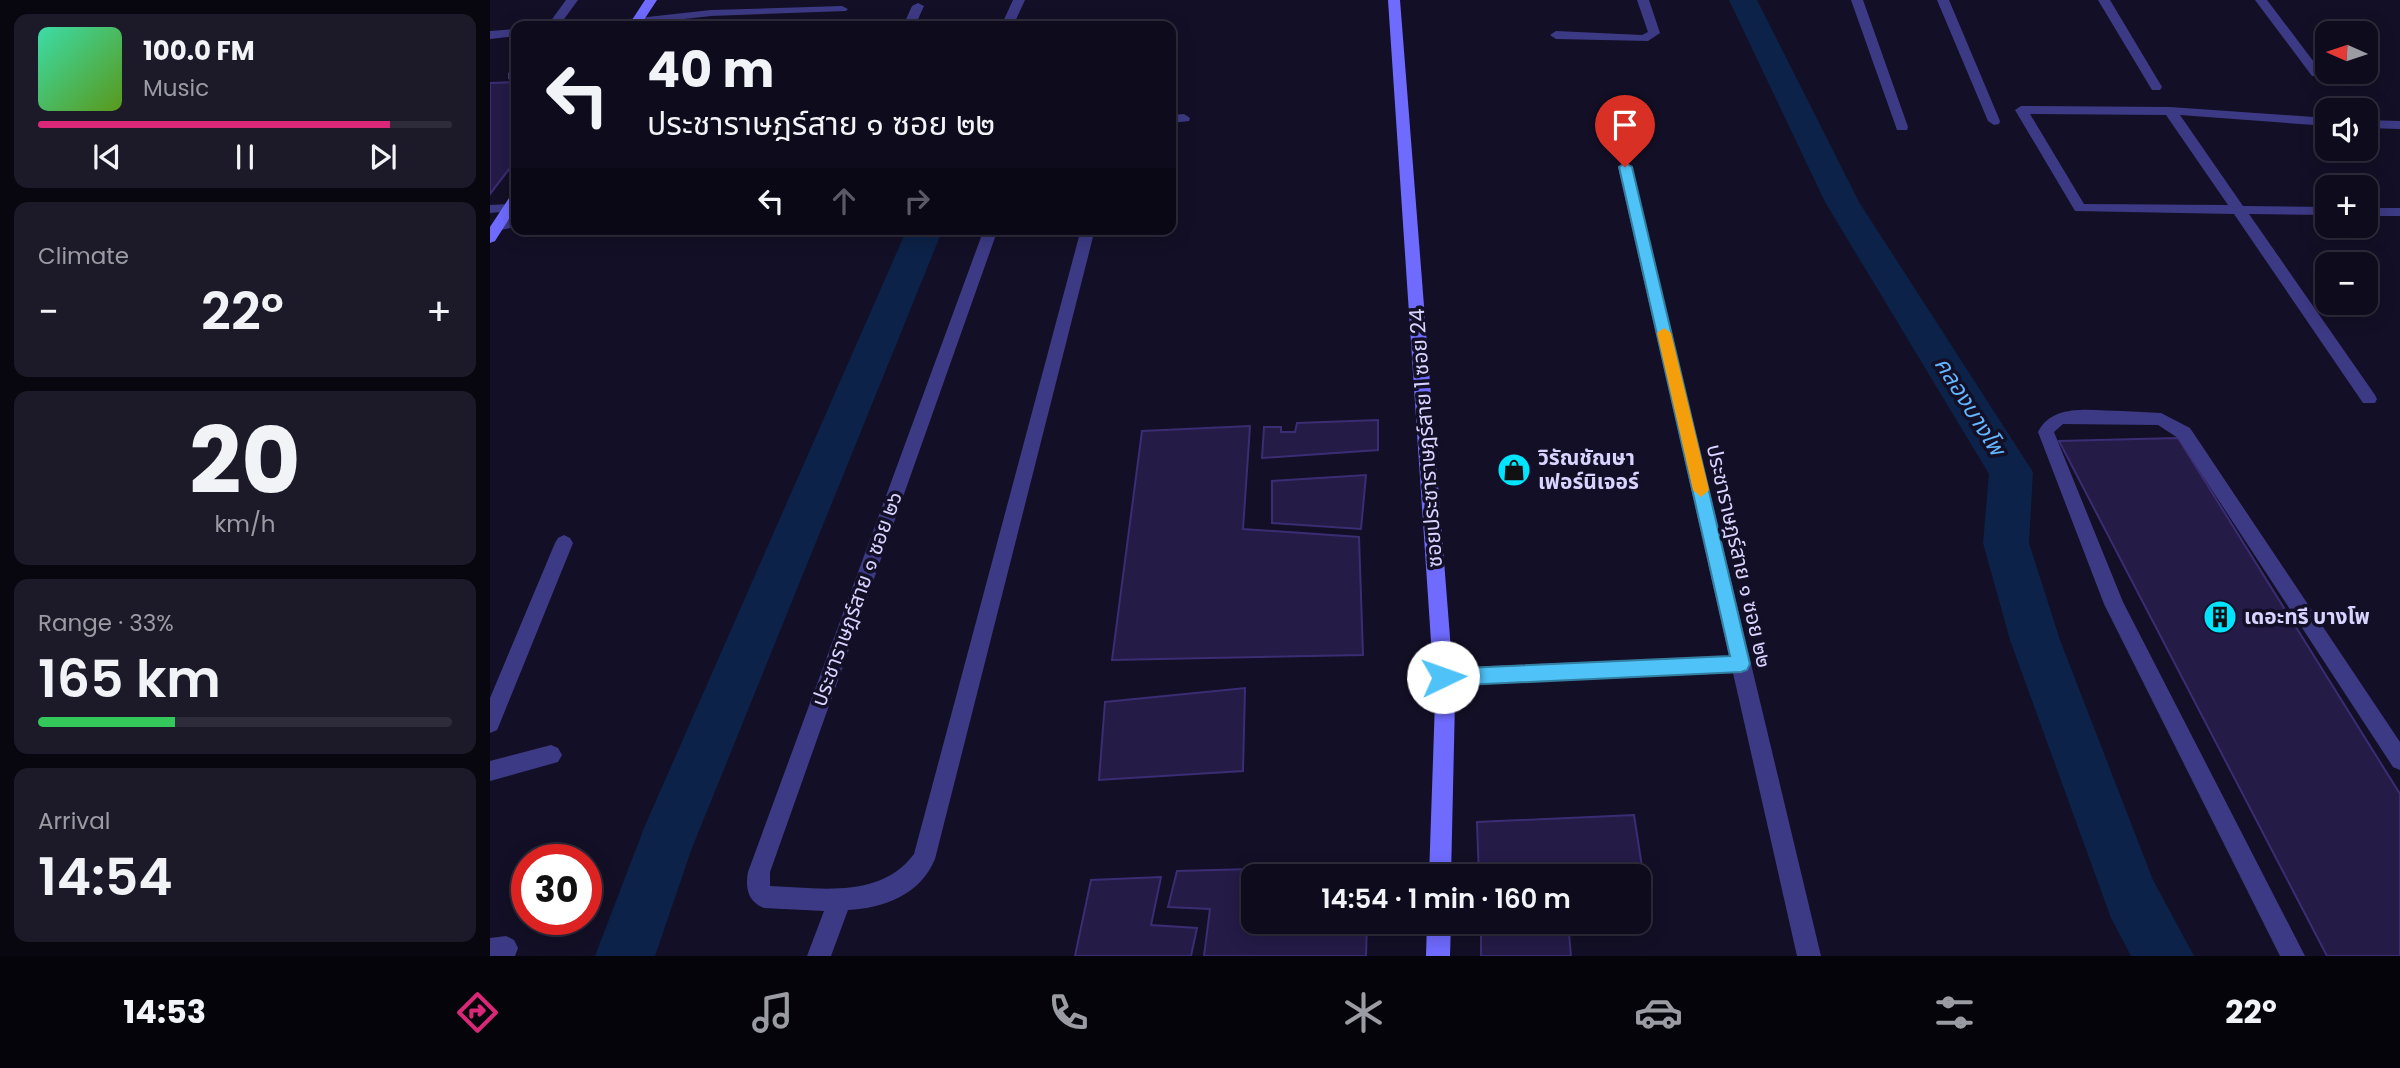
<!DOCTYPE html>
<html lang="en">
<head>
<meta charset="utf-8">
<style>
  :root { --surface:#0e0b1c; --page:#1c1929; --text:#f1f3f6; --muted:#9b9ba3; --line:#2e2b3b; --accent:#db2777 }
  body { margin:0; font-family:Poppins,"Noto Sans Thai",sans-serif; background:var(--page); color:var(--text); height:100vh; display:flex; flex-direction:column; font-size:26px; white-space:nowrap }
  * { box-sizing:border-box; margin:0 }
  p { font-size:23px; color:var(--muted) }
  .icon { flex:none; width:38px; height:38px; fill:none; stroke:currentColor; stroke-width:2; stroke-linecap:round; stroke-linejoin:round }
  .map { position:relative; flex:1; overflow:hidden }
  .side { display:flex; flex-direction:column; gap:14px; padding:14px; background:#08060f; width:490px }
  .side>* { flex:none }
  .hud { position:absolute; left:21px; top:21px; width:665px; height:214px; border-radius:14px; box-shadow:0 4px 18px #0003,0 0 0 2px var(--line); background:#0e0b1c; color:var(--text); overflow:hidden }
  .needle { width:46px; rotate:273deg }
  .fabs { position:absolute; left:1825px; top:21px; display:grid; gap:14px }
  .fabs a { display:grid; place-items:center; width:63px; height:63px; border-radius:14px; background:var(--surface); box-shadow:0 4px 18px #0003,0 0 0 2px var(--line); font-size:35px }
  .speed { position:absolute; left:21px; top:844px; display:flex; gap:14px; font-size:35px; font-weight:700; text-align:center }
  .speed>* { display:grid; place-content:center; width:91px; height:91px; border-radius:50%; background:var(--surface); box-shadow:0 4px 18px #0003,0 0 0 2px var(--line); line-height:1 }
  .speed .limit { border:10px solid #d22; background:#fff; color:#111 }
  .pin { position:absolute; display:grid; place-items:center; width:60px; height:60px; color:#fff; margin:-72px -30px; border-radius:50% 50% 50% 0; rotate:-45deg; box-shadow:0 0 7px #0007 }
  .pin .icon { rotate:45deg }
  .me { position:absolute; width:77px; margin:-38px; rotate:87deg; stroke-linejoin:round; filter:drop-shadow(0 0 5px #0008) }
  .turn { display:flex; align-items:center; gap:24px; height:147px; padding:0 21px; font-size:32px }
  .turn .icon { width:91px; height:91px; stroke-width:2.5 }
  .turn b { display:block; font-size:49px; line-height:60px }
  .lanes { display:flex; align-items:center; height:66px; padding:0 21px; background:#0003; justify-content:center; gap:35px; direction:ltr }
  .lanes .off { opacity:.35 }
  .big { font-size:52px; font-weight:600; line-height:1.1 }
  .side .tile { flex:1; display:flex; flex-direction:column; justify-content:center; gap:10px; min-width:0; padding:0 24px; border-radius:14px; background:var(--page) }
  .side .dial { align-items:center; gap:0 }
  .dial b { font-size:91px; line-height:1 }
  .song { display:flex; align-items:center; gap:21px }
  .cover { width:84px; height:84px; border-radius:10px; background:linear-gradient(135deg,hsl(160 70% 55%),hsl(90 70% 35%)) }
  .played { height:7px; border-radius:4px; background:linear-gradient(90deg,var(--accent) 85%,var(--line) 85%) }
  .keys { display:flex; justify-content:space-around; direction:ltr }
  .heat { display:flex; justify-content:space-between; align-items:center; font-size:38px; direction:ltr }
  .charge { height:10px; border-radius:5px; background:linear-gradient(90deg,#34c759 33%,var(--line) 0) }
  .trip { position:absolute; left:751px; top:864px; width:410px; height:70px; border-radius:14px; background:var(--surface); box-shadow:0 4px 18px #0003,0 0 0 2px var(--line); font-weight:600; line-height:70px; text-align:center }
  .tabs { display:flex; height:112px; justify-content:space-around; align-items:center; background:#06040b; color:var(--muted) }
  .tabs .icon { width:49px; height:49px }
  .tabs .active { color:var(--accent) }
  .tabs b { font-size:32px; color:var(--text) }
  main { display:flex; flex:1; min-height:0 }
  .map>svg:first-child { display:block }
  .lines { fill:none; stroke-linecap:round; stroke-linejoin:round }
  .canal { fill:#0c2248; fill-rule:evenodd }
  .building { fill:#241b47; stroke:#3b2d73; stroke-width:2 }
  .lane { fill:#3d3a85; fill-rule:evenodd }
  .street { fill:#3d3a85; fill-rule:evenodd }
  .secondary { fill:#6f6bff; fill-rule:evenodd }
  .route { fill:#4fc3f7; stroke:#337fa1; stroke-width:2 }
  .slow { fill:#f59e0b }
  .labels { text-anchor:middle; stroke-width:7; stroke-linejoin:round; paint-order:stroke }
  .street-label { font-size:21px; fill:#d9d4ff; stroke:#130f26 }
  .poi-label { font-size:21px; font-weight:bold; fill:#d9d4ff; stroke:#130f26; text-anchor:start }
  .water-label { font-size:23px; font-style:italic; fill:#62b6ff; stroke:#130f26 }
</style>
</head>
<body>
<main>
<section class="side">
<div class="tile">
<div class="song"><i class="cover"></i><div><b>100.0 FM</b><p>Music</p></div></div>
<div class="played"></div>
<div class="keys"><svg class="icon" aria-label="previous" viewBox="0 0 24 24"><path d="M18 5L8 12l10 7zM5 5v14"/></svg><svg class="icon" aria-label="pause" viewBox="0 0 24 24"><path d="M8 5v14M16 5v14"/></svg><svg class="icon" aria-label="next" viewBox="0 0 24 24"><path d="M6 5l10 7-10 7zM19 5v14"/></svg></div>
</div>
<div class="tile"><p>Climate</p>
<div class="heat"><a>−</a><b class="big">22°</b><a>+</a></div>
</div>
<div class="tile dial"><b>20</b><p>km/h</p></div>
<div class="tile"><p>Range · 33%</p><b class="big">165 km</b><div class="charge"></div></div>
<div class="tile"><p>Arrival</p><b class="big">14:54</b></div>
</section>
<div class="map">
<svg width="1910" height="956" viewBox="0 0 1910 956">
  <rect width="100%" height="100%" fill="#130f26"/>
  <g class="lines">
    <g class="canal">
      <path d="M 1239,0 L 1267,0 L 1369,202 L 1543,472 L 1539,543 L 1570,640 L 1663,880 L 1704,956 L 1641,956 L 1621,918 L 1520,640 L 1493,543 L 1499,474 L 1335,202 Z"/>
      <path d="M 417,229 L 453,229 L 202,848 L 165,956 L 105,956 L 154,828 Z"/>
    </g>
  </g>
  <g class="building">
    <path d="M 26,82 L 26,160 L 0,194 L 0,83 Z"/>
    <path d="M 888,420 L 888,450 L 772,458 L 774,427 L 791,427 L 791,432 L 805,432 L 807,423 Z"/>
    <path d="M 760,426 L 753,529 L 869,537 L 873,655 L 622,660 L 652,431 Z"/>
    <path d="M 1688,438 L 1910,794 L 1910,956 L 1837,956 L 1569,441 Z"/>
    <path d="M 876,475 L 871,529 L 782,523 L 782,481 Z"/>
    <path d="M 755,688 L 753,771 L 609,780 L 615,702 Z"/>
    <path d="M 1144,815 L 1157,899 L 1148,898 L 1148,877 L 989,877 L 987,822 Z"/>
    <path d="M 879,866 L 879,877 L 763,877 L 763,922 L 877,922 L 876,956 L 714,956 L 720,909 L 678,907 L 687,871 Z"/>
    <path d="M 671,877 L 661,925 L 707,928 L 701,956 L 585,956 L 601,880 Z"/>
    <path d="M 991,922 L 1078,922 L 1081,956 L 991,956 Z"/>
  </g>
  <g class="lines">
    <g class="lane">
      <path d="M 1531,106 L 1680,107 L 1838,118 L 1838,126 L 1690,115 L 1753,206 L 1838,207 L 1838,215 L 1759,214 L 1885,395 L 1887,399 L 1885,403 L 1873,403 L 1744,214 L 1585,211 L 1525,110 ZM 1540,114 L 1676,115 L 1738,205 L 1594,204 Z"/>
      <path d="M 1876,120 L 1910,121 L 1910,129 L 1876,128 Z"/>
      <rect x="1876" y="208" width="34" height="8"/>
      <path d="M 1632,411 L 1671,413 L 1700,428 L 1910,742 L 1910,770 L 1903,767 L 1688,438 L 1668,425 L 1573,424 L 1564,432 L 1633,602 L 1815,956 L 1790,956 L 1614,604 L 1548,432 C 1563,402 1603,411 1632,411 Z"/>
      <path d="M 74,535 L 80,538 L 83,543 L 10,723 L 7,730 L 0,733 L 0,698 L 65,543 L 68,538 Z"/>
      <path d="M 61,745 L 68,748 L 72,755 L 68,762 L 0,781 L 0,761 Z"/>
      <path d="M 16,936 L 24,940 L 28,948 L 25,956 L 0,956 L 0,938 Z"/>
    </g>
    <g class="street">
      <path d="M 76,0 L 88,0 L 69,26 L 57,26 Z"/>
      <path d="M 523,0 L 535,0 L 523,26 L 511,26 Z"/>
      <path d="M 1147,0 L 1159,0 L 1170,33 L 1158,41 L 1066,39 L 1060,35 L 1066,31 L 1152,35 L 1158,32 Z"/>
      <path d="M 1361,0 L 1373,0 L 1418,127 L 1417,130 L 1407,130 L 1406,127 Z"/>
      <path d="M 1447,0 L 1459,0 L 1510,121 L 1509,124 L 1504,125 L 1498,121 Z"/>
      <path d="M 1608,0 L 1620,0 L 1672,87 L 1670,90 L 1662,90 Z"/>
      <path d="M 1765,0 L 1777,0 L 1830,70 L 1830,76 L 1822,76 Z"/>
      <path d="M 428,3 L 434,6 L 425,26 L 413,26 L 422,6 Z"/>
      <path d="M 352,6 L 358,9 L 356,11 L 221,16 L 132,26 L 97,26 L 103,23 L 221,10 Z"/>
      <path d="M 26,29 L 26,36 L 0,39 L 0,31 Z"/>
      <path d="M 26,67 L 26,79 L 18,79 L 18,73 Z"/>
      <path d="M 694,114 L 700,118 L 699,121 L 681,123 L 681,115 Z"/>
      <path d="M 1135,163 L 1142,167 L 1331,956 L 1307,956 L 1243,673 L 953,686 L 946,683 L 943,677 L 946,671 L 953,668 L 1239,656 L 1128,167 Z"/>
      <path d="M 19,204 L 26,208 L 24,211 L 0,213 L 0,205 Z"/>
      <path d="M 26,219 L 26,227 L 10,230 L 3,225 L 5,222 Z"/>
      <path d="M 494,229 L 508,229 L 280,872 L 280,886 C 330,888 391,899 424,854 L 591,229 L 605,229 L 445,859 C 430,895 394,908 358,910 L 341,956 L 317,956 L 334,911 L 274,908 C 258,902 255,888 258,872 Z"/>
    </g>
    <g class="secondary">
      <path d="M 155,0 L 167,0 L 150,26 L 138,26 Z"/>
      <path d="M 898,0 L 910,0 L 965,701 L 961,877 L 939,877 L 945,701 Z"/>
      <path d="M 26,194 L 26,208 L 5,241 L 0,243 L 0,227 L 21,195 Z"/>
      <path d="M 937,922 L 961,922 L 960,956 L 936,956 Z"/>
    </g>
  </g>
  <path class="route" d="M 1135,163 L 1142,167 L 1260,664 L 1257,670 L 1251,672 L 953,686 L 947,683 L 944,677 L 947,672 L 953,669 L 1240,656 L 1129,167 Z"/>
  <path class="slow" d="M 1174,328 L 1181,333 L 1219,490 L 1211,497 L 1203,490 L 1167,333 Z"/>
  <defs>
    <symbol id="shop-disc" viewBox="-11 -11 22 22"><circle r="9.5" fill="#00e5ff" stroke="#130f26"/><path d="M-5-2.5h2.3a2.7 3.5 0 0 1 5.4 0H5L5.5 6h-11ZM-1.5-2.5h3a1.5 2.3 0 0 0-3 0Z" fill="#111"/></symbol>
    <symbol id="building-disc" viewBox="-11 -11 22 22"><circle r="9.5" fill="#00e5ff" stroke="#130f26"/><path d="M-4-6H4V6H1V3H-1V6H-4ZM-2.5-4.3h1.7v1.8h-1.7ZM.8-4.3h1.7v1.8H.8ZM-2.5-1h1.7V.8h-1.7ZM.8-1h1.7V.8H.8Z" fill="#111"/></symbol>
  </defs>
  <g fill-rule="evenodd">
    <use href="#shop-disc" x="1005" y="451" width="38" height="38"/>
    <use href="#building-disc" x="1711" y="598" width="38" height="38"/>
  </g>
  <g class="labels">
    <g class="street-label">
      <text transform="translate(936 438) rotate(-94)" y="7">ซอยประชาราษฎร์สาย 1 ซอย 24</text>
      <text transform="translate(1249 556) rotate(77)" y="7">ประชาราษฎร์สาย ๑ ซอย ๒๒</text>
      <text transform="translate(367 599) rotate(-70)" y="7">ประชาราษฎร์สาย ๑ ซอย ๒๖</text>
    </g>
    <g class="poi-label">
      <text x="1048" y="465">วิรัณชัณษา<tspan x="1048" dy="24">เฟอร์นิเจอร์</tspan></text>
      <text x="1754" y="624">เดอะทรี บางโพ</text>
    </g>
    <g class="water-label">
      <text transform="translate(1480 406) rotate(58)" y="8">คลองบางโพ</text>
    </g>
  </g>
</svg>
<div class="fabs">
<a><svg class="needle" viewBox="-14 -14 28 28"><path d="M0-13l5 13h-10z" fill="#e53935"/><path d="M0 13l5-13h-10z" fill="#9b9ba3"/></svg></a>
<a><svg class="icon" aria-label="sound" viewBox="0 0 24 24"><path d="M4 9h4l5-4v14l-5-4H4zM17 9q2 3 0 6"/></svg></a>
<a>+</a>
<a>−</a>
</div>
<div class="speed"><div class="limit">30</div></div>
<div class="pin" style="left:1135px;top:167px;background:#d93025"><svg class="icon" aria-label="arrive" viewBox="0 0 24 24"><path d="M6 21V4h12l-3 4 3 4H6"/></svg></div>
<svg class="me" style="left:953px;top:677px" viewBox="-20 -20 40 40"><circle r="19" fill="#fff"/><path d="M0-13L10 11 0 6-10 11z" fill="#4fc3f7"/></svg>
<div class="trip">14:54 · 1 min · 160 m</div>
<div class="hud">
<div class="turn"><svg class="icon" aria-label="left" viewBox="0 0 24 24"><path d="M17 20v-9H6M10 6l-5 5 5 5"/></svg><div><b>40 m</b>ประชาราษฎร์สาย ๑ ซอย ๒๒</div></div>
<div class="lanes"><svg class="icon" aria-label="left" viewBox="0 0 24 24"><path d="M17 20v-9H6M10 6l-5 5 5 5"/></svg><svg class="icon off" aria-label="ahead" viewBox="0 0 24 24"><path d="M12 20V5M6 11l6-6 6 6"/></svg><svg class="icon off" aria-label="right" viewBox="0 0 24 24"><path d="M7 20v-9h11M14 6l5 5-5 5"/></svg></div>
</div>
</div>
</main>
<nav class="tabs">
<b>14:53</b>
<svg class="icon active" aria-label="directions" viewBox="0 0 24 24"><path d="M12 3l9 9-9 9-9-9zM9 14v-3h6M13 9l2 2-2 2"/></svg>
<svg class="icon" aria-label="music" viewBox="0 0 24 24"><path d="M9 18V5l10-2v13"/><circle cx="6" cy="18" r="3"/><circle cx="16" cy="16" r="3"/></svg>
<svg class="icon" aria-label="phone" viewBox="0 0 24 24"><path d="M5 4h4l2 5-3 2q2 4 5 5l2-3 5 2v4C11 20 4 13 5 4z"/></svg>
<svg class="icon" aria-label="climate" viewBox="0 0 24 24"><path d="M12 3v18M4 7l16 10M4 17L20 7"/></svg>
<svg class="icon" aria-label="car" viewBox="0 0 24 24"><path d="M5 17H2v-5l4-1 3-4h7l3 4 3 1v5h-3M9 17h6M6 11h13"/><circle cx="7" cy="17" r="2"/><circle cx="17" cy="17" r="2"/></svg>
<svg class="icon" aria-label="filters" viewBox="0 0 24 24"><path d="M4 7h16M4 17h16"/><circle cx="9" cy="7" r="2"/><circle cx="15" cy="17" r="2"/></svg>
<b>22°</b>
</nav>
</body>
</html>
